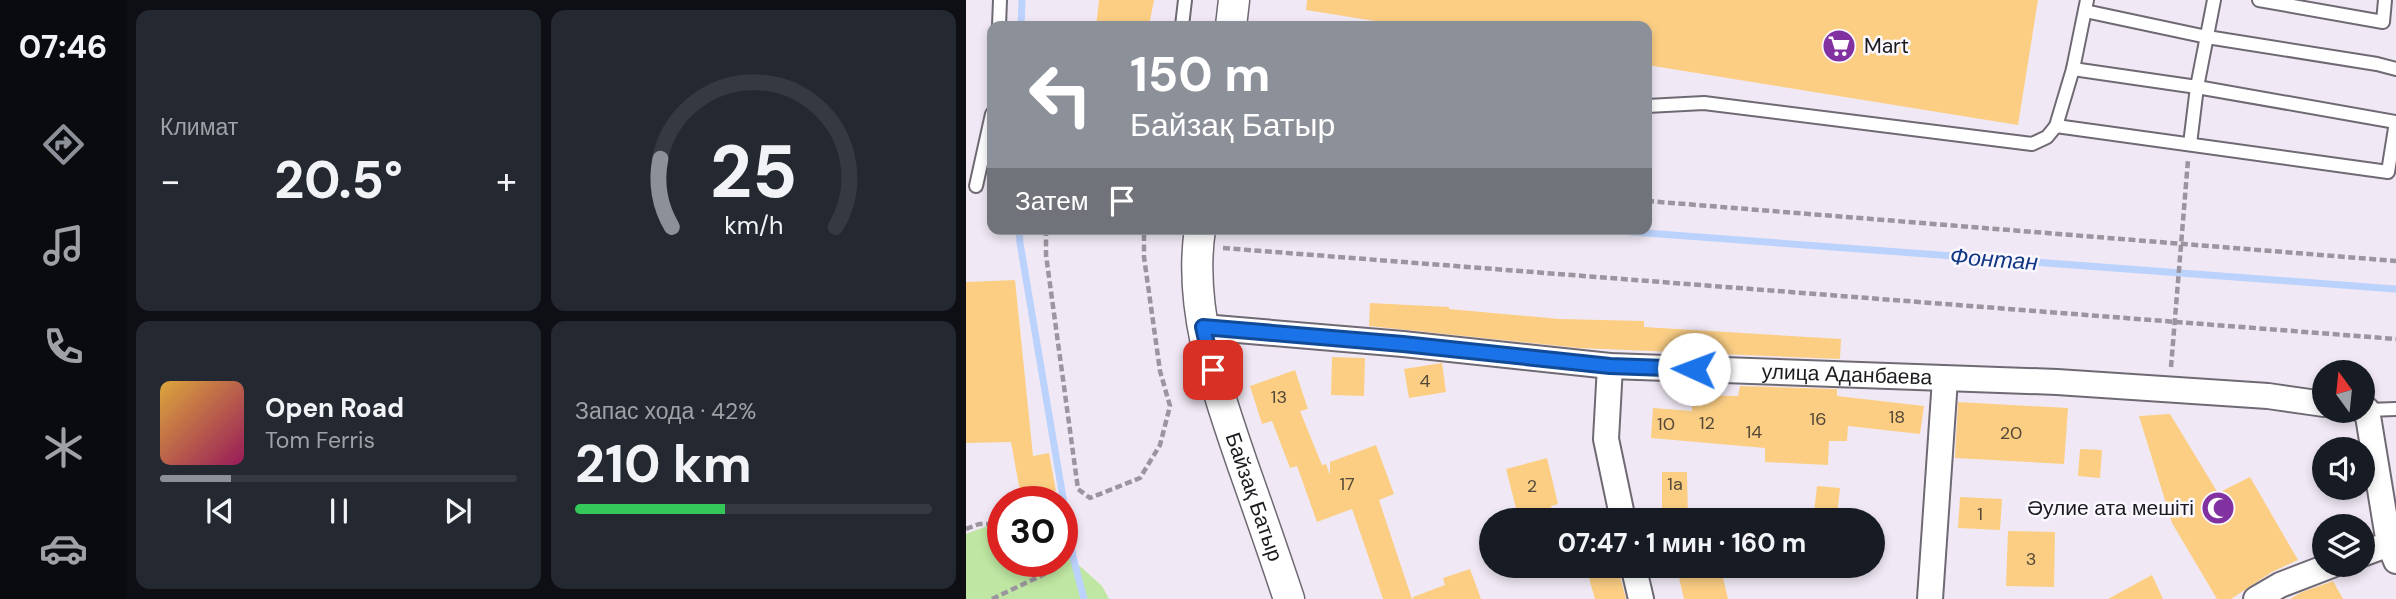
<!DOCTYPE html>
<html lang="ru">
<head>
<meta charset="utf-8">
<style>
  :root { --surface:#171b24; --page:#242831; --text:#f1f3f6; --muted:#9ea1a6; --line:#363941; --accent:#8c9099 }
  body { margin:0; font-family:"DM Sans",sans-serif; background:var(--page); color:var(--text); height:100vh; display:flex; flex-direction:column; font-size:26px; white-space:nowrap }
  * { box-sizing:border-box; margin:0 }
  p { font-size:23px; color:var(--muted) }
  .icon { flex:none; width:38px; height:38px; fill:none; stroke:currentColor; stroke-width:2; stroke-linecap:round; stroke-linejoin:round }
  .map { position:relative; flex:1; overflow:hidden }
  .drawer { display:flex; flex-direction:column; gap:10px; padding:10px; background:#0d0f14; width:840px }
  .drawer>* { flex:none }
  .banner { position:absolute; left:21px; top:21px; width:665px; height:214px; border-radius:14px; box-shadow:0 4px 10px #0003; background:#8c9099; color:#fff; overflow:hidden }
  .needle { width:46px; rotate:345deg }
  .controls { position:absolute; left:1346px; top:360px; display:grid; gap:14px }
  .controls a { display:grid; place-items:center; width:63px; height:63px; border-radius:50%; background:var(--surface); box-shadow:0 4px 10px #0003; font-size:35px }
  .speed { position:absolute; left:21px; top:486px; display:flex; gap:14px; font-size:35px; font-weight:700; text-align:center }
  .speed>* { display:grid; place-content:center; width:91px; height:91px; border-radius:50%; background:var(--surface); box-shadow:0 4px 10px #0003; line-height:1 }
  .speed .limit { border:10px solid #d22; background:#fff; color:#111 }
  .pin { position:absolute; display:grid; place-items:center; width:60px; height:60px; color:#fff; margin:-30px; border-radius:14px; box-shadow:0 4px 10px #0006 }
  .me { position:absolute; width:77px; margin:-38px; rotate:272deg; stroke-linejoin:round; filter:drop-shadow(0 0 5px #0008) }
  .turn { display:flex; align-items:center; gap:24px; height:147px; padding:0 28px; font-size:32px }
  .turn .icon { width:91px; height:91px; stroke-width:2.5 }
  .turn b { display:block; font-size:49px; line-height:60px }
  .then { display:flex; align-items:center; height:66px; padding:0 28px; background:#0003; gap:14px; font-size:26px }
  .big { font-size:52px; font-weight:700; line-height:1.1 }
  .drawer .card { flex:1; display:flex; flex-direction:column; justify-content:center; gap:10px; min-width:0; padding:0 24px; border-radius:14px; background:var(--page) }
  .drawer .dial { align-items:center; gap:0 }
  .dial svg { height:182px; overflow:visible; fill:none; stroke:var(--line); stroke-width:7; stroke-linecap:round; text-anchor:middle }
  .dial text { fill:var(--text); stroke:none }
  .song { display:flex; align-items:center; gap:21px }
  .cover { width:84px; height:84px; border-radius:10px; background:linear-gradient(135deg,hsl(40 70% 55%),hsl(330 70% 35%)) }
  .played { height:7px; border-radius:4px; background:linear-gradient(90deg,var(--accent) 20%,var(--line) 20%) }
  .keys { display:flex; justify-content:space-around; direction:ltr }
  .heat { display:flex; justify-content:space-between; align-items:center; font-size:38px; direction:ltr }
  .charge { height:10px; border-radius:5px; background:linear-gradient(90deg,#34c759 42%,var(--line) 0) }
  .drawer .tiles { flex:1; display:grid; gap:10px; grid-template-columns:repeat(2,1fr) }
  .trip { position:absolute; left:513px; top:508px; width:406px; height:70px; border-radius:35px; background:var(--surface); box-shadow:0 4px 10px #0003; font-weight:700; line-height:70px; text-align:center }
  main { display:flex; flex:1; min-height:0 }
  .dock { display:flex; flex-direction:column; width:126px; justify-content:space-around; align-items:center; background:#090b0e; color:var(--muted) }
  .dock .icon { width:49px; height:49px }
  .dock .current { color:var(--accent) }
  .dock b { font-size:32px; color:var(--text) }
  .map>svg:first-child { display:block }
  .green { fill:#bfe6a2 }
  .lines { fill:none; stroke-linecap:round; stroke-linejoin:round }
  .stream { stroke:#bbd2fc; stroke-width:7 }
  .building { fill:#fbce84 }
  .service-casing { stroke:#6e6973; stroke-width:16 }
  .minor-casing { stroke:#6e6973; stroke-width:28 }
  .tertiary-casing { stroke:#6e6973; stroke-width:33 }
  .path { stroke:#9a959e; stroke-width:4.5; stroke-dasharray:7 3.5; stroke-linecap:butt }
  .service { stroke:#fff; stroke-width:12 }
  .minor { stroke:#fff; stroke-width:24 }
  .tertiary { stroke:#fff; stroke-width:30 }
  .route-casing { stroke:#114b97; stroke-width:18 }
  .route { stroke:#1a73e8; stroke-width:12 }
  .labels { text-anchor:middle; stroke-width:5; stroke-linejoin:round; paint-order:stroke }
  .number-label { font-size:18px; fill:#544838 }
  .poi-label { font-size:21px; fill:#1d1b1f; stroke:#fbf8ff; text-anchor:start }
  .street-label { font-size:21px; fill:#1d1b1f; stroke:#fbf8ff }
  .water-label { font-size:23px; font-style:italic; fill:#123885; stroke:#fbf8ff }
</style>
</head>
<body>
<main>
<nav class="dock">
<b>07:46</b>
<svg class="icon current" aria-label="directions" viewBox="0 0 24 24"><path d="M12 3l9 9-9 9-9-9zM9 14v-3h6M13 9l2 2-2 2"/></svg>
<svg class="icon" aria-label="music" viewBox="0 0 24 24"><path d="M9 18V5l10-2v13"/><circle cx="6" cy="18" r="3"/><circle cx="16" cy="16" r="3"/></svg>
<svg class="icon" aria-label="phone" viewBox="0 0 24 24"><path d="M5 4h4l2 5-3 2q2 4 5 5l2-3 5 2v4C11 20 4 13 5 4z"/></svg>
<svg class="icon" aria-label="climate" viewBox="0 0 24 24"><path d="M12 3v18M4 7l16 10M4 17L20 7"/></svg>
<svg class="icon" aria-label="car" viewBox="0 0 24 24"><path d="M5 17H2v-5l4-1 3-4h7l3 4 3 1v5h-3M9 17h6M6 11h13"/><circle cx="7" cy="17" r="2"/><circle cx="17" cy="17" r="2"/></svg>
</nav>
<section class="drawer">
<div class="tiles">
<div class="card"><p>Климат</p>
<div class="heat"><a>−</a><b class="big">20.5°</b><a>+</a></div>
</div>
<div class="card dial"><svg viewBox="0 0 100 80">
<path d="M14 69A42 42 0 1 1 86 69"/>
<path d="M14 69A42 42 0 0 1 9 39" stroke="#8c9099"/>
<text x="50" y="56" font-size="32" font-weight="700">25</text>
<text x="50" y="72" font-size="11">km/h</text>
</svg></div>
<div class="card">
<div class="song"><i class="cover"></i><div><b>Open Road</b><p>Tom Ferris</p></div></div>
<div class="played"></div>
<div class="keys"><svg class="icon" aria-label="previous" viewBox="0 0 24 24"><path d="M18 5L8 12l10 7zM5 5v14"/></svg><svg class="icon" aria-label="pause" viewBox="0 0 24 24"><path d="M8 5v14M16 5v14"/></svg><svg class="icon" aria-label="next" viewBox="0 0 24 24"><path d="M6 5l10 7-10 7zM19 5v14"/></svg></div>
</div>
<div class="card"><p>Запас хода · 42%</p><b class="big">210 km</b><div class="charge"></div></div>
</div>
</section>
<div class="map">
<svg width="1430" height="599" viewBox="0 0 1430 599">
  <rect width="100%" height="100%" fill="#f0e9f5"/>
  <path class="green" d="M 37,520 L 37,562 L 96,562 L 96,550 L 136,586 L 143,599 L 0,599 L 0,534 Z"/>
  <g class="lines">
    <g class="stream">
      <path d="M 55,26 L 56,0"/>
      <path d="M 53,229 L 54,243 L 107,557 L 118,599"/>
      <path d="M 626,229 L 1429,289"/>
    </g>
  </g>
  <g class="building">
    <path d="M 133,0 L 188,0 L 183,26 L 130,26 Z"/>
    <path d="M 341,0 L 1072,0 L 1052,125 L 681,65 L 681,26 L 440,26 L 340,10 Z"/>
    <path d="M 49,280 L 67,456 L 83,453 L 90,491 L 55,497 L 45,442 L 0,443 L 0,282 Z"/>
    <path d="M 404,303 L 483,307 L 483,309 L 594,319 L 678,321 L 678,327 L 875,339 L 874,359 L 613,348 L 403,326 Z"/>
    <path d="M 366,357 L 399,358 L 398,396 L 365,395 Z"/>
    <path d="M 476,363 L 480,392 L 443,398 L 438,369 Z"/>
    <path d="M 329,370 L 342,409 L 334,411 L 356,465 L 360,464 L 364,475 L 364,462 L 410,445 L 428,494 L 413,500 L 446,599 L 417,599 L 386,509 L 351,522 L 331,466 L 324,468 L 306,421 L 296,424 L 284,386 Z"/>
    <path d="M 774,386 L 871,389 L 871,396 L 958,406 L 954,434 L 882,426 L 881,441 L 863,441 L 862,465 L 799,462 L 799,448 L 685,438 L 687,408 L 726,411 L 726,395 L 772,396 Z"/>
    <path d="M 992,402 L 1102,408 L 1098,464 L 989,458 Z"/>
    <path d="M 1204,414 L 1252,493 L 1284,477 L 1332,560 L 1306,572 L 1265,599 L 1251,599 L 1206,523 L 1173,416 Z"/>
    <path d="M 1114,449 L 1136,450 L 1134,478 L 1112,476 Z"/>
    <path d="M 581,458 L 592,504 L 585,506 L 589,520 L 553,520 L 540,469 Z"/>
    <path d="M 696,472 L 721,472 L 722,520 L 696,520 Z"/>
    <path d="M 851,486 L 874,488 L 871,515 L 848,513 Z"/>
    <path d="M 994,497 L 1036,499 L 1034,530 L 992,528 Z"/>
    <path d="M 1042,531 L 1089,532 L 1088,587 L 1040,586 Z"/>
    <path d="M 710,565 L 754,565 L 762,599 L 718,599 Z"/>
    <path d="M 504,569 L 515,599 L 447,599 L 447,597 L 479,585 L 477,578 Z"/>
    <path d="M 652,569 L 660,599 L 629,599 L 623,578 Z"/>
    <path d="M 1186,575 L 1197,599 L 1142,599 L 1173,582 Z"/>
    <path d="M 1367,581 L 1377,599 L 1324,599 L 1336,592 Z"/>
  </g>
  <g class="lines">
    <defs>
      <g id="service">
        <path d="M 1293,0 L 1417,22 L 1419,0"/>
        <path d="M 1119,11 L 1241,37 L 1411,64 L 1430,69"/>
        <path d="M 33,26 L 34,0"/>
        <path d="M 216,26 L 219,0"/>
        <path d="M 681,106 L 738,103 L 1066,144 L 1081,137 L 1090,126 L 1107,69 L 1121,0"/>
        <path d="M 1090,126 L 1422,172 L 1430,122 L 1231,87 L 1107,69"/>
        <path d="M 1224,144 L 1231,87 L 1248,0"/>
        <path d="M 10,186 L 26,114"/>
        <path d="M 1401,410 L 1430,409"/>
      </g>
      <g id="minor">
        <path id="s1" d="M 237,327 L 437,344 L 644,366 L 1091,382 L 1302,396 L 1358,404"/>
        <path d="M 644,366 L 640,439 L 657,520"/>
        <path d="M 1396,410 L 1401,410 L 1423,544 L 1430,561"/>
        <path d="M 1396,554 L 1423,544"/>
        <path d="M 667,565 L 675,599"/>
        <path d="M 964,599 L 979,379"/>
        <path d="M 1290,599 L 1314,585 L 1366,565"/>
      </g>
      <g id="tertiary">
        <path d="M 265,26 L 268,0"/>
        <path id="s2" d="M 234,229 C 222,309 251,389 276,463 C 292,508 308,554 323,599"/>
      </g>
    </defs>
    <use href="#service" class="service-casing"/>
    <use href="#minor" class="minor-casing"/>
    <use href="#tertiary" class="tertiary-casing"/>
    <g class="path">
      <path d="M 681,201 L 1430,261"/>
      <path d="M 80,229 L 80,255 L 112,489 L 124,498 L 174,478 L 194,445 L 204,406 L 194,371 L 178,257 L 178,229"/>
      <path d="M 257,248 L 1430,339"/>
      <path d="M 1205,367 L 1222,160"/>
      <path d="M 0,529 L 13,524 L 37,524"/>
      <path d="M 26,599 L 91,568 L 89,562"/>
    </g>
    <use href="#service" class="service"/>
    <use href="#minor" class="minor"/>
    <use href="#tertiary" class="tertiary"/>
  </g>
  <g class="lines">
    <defs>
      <path id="route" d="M 247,370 L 237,327 L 437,344 L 644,366 L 728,369"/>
    </defs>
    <use href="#route" class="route-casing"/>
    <use href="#route" class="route"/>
  </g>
  <defs>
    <symbol id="supermarket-disc" viewBox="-11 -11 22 22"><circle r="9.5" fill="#8231a1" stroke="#fbf8ff"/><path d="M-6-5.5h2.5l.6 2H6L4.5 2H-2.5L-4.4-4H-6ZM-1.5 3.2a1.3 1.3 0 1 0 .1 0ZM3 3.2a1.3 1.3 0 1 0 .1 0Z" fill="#fff"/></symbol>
    <symbol id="mosque-disc" viewBox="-11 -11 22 22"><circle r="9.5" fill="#8231a1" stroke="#fbf8ff"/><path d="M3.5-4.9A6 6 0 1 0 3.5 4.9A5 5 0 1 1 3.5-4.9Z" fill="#fff"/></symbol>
  </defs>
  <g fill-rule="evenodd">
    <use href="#supermarket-disc" x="854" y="27" width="38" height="38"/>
    <use href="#mosque-disc" x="1233" y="489" width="38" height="38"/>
  </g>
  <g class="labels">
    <g class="number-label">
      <text x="459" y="387">4</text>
      <text x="313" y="403">13</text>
      <text x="931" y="423">18</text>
      <text x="852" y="425">16</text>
      <text x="741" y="429">12</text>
      <text x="700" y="430">10</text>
      <text x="788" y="438">14</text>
      <text x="1045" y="439">20</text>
      <text x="381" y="490">17</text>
      <text x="709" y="490">1a</text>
      <text x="566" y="492">2</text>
      <text x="1014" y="520">1</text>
      <text x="1065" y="565">3</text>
    </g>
    <g class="poi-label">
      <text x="898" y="53">Mart</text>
      <text x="1228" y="515" text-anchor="end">Әулие ата мешіті</text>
    </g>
    <g class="street-label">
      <text dy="7" stroke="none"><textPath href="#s1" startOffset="646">улица Аданбаева</textPath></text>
      <text dy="7" stroke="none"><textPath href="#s2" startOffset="276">Байзақ Батыр</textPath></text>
    </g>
    <g class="water-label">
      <text transform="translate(1028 259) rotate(4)" y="8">Фонтан</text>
    </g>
  </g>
</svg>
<div class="controls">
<a><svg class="needle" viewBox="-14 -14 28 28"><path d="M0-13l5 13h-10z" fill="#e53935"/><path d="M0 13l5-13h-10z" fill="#9ea1a6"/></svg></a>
<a><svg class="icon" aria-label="sound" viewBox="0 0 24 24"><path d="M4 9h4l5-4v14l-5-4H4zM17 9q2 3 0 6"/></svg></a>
<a><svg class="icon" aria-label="layers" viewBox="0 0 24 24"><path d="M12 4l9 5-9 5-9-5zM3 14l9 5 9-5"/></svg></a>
</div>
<div class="speed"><div class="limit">30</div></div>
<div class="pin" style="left:247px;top:370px;background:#d93025"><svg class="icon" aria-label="arrive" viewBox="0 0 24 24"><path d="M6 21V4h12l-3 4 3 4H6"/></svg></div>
<svg class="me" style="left:728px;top:369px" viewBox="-20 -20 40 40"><circle r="19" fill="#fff"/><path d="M0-13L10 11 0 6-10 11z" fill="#1a73e8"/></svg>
<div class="trip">07:47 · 1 мин · 160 m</div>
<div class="banner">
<div class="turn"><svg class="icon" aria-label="left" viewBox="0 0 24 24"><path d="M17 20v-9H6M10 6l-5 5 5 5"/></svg><div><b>150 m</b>Байзақ Батыр</div></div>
<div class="then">Затем<svg class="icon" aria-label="arrive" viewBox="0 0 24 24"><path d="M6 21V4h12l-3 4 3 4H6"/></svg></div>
</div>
</div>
</main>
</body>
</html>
